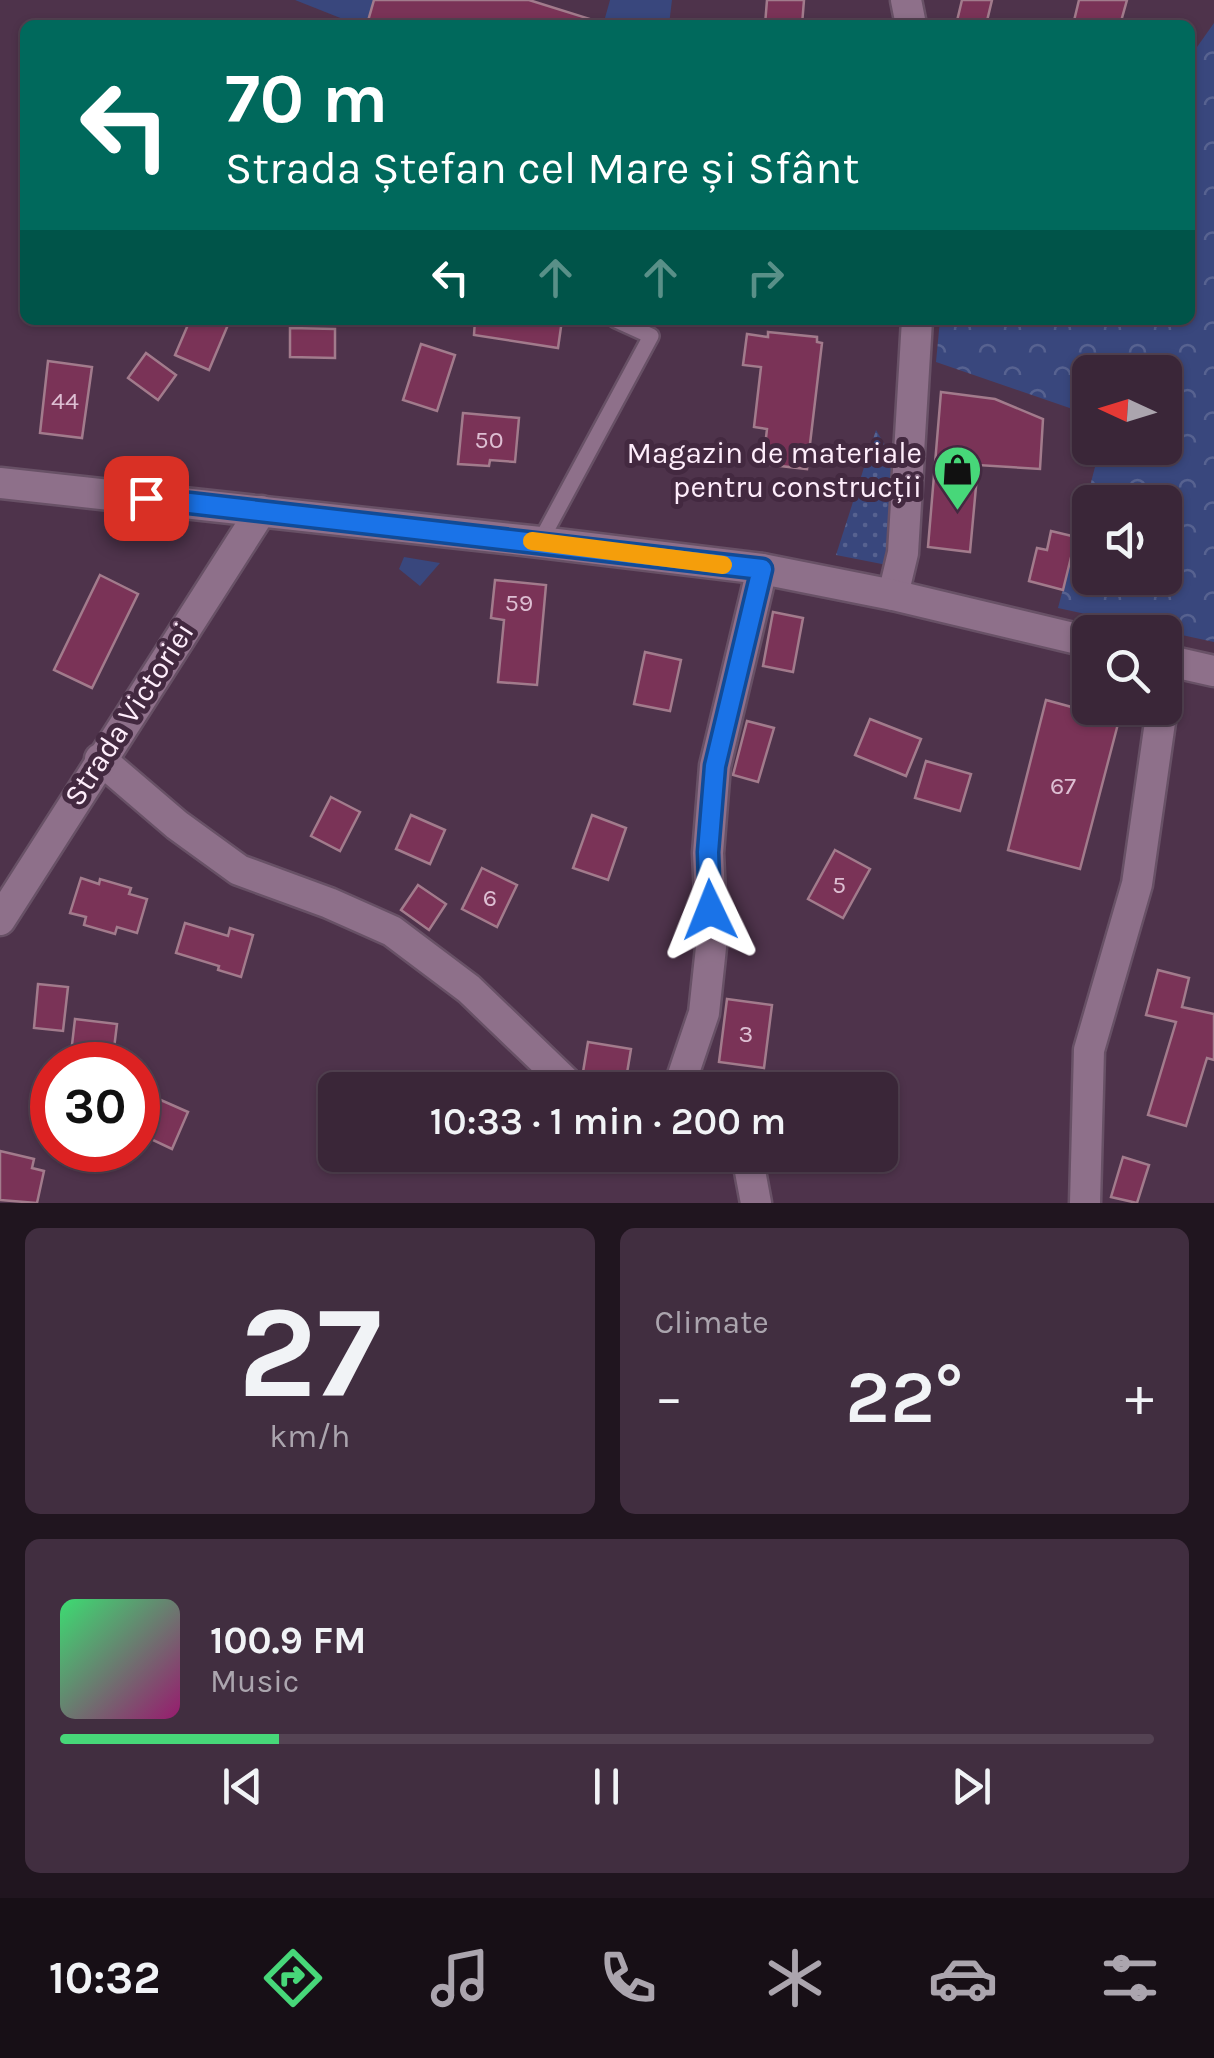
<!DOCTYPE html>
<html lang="en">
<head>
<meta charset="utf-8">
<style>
  :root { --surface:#3a2638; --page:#412e40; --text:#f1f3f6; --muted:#aba5ae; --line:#544353; --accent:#47d779 }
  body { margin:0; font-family:Karla,sans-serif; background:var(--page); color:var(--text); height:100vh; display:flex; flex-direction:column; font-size:38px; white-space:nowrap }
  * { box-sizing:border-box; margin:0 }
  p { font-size:32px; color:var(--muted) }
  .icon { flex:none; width:55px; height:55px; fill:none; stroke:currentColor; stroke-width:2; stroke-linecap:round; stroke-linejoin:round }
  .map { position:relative; height:1203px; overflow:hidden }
  .sheet { display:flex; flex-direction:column; gap:25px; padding:25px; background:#20151f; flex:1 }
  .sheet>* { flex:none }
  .top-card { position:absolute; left:20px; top:20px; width:1175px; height:305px; border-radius:15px; box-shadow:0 2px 8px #0004,0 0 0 2px var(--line); background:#00695c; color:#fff; overflow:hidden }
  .needle { width:65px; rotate:274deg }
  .fabs { position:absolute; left:1072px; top:355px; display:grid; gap:20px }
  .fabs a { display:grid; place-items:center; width:110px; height:110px; border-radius:15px; background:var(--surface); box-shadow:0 2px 8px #0004,0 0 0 2px var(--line); font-size:50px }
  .speed { position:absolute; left:30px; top:1042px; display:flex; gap:20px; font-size:50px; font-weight:700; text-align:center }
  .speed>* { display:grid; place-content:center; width:130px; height:130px; border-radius:50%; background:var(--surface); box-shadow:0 2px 8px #0004,0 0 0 2px var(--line); line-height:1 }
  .speed .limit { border:15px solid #d22; background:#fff; color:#111 }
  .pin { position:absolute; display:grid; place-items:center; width:85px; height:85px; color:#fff; margin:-42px; border-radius:20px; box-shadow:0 5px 15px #0006 }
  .me { position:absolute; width:110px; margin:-55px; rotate:358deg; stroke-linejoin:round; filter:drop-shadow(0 0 8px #0008) }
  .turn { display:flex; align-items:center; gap:35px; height:210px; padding:0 40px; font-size:45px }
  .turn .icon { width:130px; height:130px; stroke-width:2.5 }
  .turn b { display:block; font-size:70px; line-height:85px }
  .lanes { display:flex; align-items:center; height:95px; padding:0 40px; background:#0003; justify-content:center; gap:50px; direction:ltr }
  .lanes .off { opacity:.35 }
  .big { font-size:75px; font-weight:600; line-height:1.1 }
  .sheet .card { flex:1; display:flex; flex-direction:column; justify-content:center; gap:15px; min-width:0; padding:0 35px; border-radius:15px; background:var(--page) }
  .sheet .dial { align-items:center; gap:0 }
  .dial b { font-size:130px; line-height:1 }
  .song { display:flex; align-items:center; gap:30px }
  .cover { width:120px; height:120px; border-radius:15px; background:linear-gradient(135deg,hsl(140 70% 55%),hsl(320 70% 35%)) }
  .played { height:10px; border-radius:5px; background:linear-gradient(90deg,var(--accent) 20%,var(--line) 20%) }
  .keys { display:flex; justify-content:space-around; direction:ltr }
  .heat { display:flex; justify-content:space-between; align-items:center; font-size:55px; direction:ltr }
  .sheet .tiles { flex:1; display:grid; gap:25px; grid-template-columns:1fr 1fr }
  .card:last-child { grid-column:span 2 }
  .trip { position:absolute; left:318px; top:1072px; width:580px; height:100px; border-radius:15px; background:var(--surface); box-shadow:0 2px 8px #0004,0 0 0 2px var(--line); font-weight:600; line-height:100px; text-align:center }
  .tab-bar { display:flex; height:160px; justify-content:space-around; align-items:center; background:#170f16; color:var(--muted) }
  .tab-bar .icon { width:70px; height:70px }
  .tab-bar .active { color:var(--accent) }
  .tab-bar b { font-size:45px; color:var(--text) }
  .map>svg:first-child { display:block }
  .grass { fill:url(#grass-dots) }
  .forest { fill:url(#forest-crowns); fill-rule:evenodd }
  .garden { fill:#39477d }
  .building { fill:#7a3357; stroke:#a27b8c; stroke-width:2.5 }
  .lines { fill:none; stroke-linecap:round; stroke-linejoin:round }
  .lane-casing { stroke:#685166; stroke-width:20 }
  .street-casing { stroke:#685166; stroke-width:35 }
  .secondary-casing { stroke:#685166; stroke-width:35 }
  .lane { stroke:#8e708a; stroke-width:15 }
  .street { stroke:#8e708a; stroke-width:30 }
  .secondary { stroke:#8e708a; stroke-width:30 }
  .route-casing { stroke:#114b97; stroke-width:25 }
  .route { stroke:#1a73e8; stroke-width:18 }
  .slow { stroke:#f59e0b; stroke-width:18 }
  .labels { text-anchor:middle; stroke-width:10; stroke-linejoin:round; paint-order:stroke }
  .number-label { font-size:25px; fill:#ddbed2 }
  .poi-label { font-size:30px; fill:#feedfb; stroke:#432940; text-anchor:end }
  .street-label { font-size:30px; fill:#feedfb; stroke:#432940 }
</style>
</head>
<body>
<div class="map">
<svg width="1214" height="1203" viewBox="0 0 1214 1203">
  <defs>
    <pattern id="grass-dots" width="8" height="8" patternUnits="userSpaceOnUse" patternTransform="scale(2.5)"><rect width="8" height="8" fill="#39477d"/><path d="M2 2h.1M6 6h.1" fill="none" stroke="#576290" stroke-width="1.8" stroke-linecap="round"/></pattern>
    <pattern id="forest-crowns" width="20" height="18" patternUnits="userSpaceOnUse" patternTransform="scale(2.5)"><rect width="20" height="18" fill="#39477d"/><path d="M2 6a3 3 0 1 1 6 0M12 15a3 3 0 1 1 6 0" fill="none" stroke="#576290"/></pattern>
  </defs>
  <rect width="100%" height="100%" fill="#4e334b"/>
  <path class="grass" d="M 876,430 L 892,457 L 892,552 L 887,565 L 836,555 Z"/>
  <path class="forest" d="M 1214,23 L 1214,642 L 1058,608 L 1100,448 L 1165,448 L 1165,372 L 1090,372 L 1090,415 L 936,362 L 940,320 L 1190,320 L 1190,57 ZM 1090,502 L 1165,502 L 1165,578 L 1090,578 Z"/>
  <g class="garden">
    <path d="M 295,0 L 374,0 L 368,20 L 382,25 L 358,25 Z"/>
    <path d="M 610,0 L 672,0 L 669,25 L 603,25 Z"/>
    <path d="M 404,557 L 440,563 L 420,586 L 399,569 Z"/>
  </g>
  <g class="building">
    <path d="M 374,0 L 529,0 L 590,19 L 589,25 L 382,25 L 368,21 Z"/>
    <path d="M 767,0 L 804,0 L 802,25 L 765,25 Z"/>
    <path d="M 962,0 L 992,0 L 986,25 L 956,25 Z"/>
    <path d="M 1079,0 L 1127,0 L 1120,25 L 1073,25 Z"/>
    <path d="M 190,320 L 230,320 L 209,370 L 175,355 Z"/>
    <path d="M 475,320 L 562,320 L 558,348 L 474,335 Z"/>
    <path d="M 290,328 L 335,329 L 335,358 L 290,357 Z"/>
    <path d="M 768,332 L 817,337 L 817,342 L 822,343 L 807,469 L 763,464 L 767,429 L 754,427 L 761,367 L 743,365 L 747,334 L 768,337 Z"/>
    <path d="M 421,344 L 455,355 L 437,411 L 403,400 Z"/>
    <path d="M 146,353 L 176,375 L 158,400 L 128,378 Z"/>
    <path d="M 48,361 L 92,367 L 82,438 L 40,433 Z"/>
    <path d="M 941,392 L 995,399 L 1043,419 L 1040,469 L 978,465 L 970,552 L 928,547 Z"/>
    <path d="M 463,413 L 519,418 L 515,462 L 490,460 L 489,466 L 458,464 Z"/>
    <path d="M 1051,531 L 1076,537 L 1063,590 L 1029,581 L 1037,548 L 1047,550 Z"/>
    <path d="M 100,575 L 138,594 L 92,688 L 54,670 Z"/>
    <path d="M 495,580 L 546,585 L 537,685 L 498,682 L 504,620 L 491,618 Z"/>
    <path d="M 773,612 L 803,618 L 793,672 L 763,666 Z"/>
    <path d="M 645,652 L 681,660 L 670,711 L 634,704 Z"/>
    <path d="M 1046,700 L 1119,720 L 1080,869 L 1008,850 Z"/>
    <path d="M 870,719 L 921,739 L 906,776 L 855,755 Z"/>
    <path d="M 747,721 L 774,728 L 758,782 L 733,775 Z"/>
    <path d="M 926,761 L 971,774 L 960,811 L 915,798 Z"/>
    <path d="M 331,797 L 360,812 L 340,851 L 311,836 Z"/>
    <path d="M 411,815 L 445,830 L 430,864 L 396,849 Z"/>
    <path d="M 592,815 L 626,828 L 608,880 L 573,868 Z"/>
    <path d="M 835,850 L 870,869 L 843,918 L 808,899 Z"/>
    <path d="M 482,868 L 517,885 L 497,927 L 462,909 Z"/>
    <path d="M 81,878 L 99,884 L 100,879 L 131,888 L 129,894 L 147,899 L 137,933 L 117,927 L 115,934 L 84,925 L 86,917 L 70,913 Z"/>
    <path d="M 418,885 L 446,904 L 429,930 L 401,910 Z"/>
    <path d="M 185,923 L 228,936 L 230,928 L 253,935 L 241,977 L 218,970 L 219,966 L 176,953 Z"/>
    <path d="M 1158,970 L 1189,978 L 1182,1007 L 1214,1014 L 1214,1060 L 1207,1058 L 1186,1126 L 1148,1115 L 1176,1022 L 1146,1015 Z"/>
    <path d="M 38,984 L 68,987 L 63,1031 L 34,1028 Z"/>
    <path d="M 727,999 L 772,1005 L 764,1068 L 719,1062 Z"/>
    <path d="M 75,1019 L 117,1024 L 112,1065 L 70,1062 Z"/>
    <path d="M 588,1042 L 631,1049 L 626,1079 L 583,1072 Z"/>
    <path d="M 138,1090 L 188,1112 L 172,1149 L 138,1133 Z"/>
    <path d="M 0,1151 L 34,1159 L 32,1168 L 44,1171 L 37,1203 L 0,1200 Z"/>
    <path d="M 1123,1157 L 1149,1165 L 1137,1203 L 1111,1197 Z"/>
  </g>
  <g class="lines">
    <defs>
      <path id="lane" d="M 540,542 L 651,336 L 616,320"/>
      <g id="street">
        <path d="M 906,0 L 911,25"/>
        <path d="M 893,595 L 903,553 L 917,320"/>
        <path d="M 1165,686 L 1169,661"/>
        <path d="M 100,759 L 177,825 L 239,870 L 329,903 L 392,931 L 469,989 L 574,1090"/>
        <path d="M 0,920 L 261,511"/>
        <path d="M 681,1081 L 704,1013 L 712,938 L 708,853 L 715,766 L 762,569"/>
        <path d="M 747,1155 L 756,1203"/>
        <path d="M 1085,1203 L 1089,1050 L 1137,884 L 1162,708"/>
      </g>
      <g id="secondary">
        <path d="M 0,483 L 540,542 L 762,569 L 893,595 L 1090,642"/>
        <path d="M 1165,660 L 1214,671"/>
      </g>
    </defs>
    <use href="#lane" class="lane-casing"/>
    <use href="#street" class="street-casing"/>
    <use href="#secondary" class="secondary-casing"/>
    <use href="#lane" class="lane"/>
    <use href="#street" class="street"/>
    <use href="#secondary" class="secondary"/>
  </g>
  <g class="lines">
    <defs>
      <path id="route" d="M 146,498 L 762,569 L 715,766 L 708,852 L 710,910"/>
    </defs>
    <use href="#route" class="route-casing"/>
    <use href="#route" class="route"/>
    <path class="slow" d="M 532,541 L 723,565"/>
  </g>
  <defs>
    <symbol id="shop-pin" viewBox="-11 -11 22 30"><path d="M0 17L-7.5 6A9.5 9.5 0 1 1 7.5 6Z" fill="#47d779" stroke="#432940"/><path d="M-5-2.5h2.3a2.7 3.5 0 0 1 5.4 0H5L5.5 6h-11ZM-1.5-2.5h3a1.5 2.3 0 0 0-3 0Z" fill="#111"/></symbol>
  </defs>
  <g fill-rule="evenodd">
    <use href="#shop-pin" x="930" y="442" width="55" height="75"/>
  </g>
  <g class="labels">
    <g class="number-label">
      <text x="65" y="409">44</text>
      <text x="489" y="448">50</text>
      <text x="519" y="611">59</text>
      <text x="1063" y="794">67</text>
      <text x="839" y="893">5</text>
      <text x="490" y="906">6</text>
      <text x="746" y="1042">3</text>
    </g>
    <g class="poi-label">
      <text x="922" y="463">Magazin de materiale<tspan x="922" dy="34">pentru construcții</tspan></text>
    </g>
    <g class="street-label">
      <text transform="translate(129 714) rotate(-57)" y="10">Strada Victoriei</text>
    </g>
  </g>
</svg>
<div class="fabs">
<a><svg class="needle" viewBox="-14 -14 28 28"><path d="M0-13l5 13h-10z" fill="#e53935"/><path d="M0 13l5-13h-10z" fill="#aba5ae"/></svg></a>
<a><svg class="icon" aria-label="sound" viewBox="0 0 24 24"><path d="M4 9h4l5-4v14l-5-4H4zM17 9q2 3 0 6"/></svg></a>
<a><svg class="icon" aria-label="search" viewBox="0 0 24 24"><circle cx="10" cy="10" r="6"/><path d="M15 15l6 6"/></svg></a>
</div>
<div class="speed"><div class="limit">30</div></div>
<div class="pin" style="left:146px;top:498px;background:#d93025"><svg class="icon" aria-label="arrive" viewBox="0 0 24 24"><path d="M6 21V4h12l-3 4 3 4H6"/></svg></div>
<svg class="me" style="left:710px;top:910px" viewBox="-20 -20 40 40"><path d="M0-17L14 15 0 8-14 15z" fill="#1a73e8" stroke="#fff" stroke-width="4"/></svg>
<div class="trip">10:33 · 1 min · 200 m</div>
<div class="top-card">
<div class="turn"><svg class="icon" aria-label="left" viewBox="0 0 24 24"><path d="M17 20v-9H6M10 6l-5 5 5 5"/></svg><div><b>70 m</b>Strada Ștefan cel Mare și Sfânt</div></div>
<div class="lanes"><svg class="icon" aria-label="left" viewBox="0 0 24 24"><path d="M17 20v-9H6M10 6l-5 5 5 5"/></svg><svg class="icon off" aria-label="ahead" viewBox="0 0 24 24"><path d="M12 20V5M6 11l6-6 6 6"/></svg><svg class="icon off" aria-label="ahead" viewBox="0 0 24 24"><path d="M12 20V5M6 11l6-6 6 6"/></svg><svg class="icon off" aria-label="right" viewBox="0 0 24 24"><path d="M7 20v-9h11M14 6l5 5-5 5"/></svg></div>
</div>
</div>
<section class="sheet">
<div class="tiles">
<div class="card dial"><b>27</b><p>km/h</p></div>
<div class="card"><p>Climate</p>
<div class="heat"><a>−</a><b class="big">22°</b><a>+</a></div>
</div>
<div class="card">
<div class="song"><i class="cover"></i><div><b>100.9 FM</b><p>Music</p></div></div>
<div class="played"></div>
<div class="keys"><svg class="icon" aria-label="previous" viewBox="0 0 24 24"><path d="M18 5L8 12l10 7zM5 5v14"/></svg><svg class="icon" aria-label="pause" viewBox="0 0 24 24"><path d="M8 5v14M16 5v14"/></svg><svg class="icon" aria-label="next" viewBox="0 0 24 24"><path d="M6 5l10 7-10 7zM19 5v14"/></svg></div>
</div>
</div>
</section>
<nav class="tab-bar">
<b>10:32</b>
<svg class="icon active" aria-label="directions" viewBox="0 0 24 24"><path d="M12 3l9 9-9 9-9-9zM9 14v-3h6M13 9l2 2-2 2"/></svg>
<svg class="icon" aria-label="music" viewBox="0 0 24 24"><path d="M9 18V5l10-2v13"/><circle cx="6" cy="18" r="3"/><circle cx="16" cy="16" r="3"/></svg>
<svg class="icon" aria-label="phone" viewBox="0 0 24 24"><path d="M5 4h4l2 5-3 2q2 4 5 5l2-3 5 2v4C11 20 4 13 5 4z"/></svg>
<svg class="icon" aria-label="climate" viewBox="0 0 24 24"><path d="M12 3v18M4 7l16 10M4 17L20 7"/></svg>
<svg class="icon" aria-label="car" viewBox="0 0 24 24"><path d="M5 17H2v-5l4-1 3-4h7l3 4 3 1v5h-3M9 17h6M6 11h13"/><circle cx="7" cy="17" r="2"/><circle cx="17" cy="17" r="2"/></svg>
<svg class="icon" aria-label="filters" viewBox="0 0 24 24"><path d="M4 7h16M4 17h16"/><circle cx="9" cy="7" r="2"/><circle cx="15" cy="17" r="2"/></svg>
</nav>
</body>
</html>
